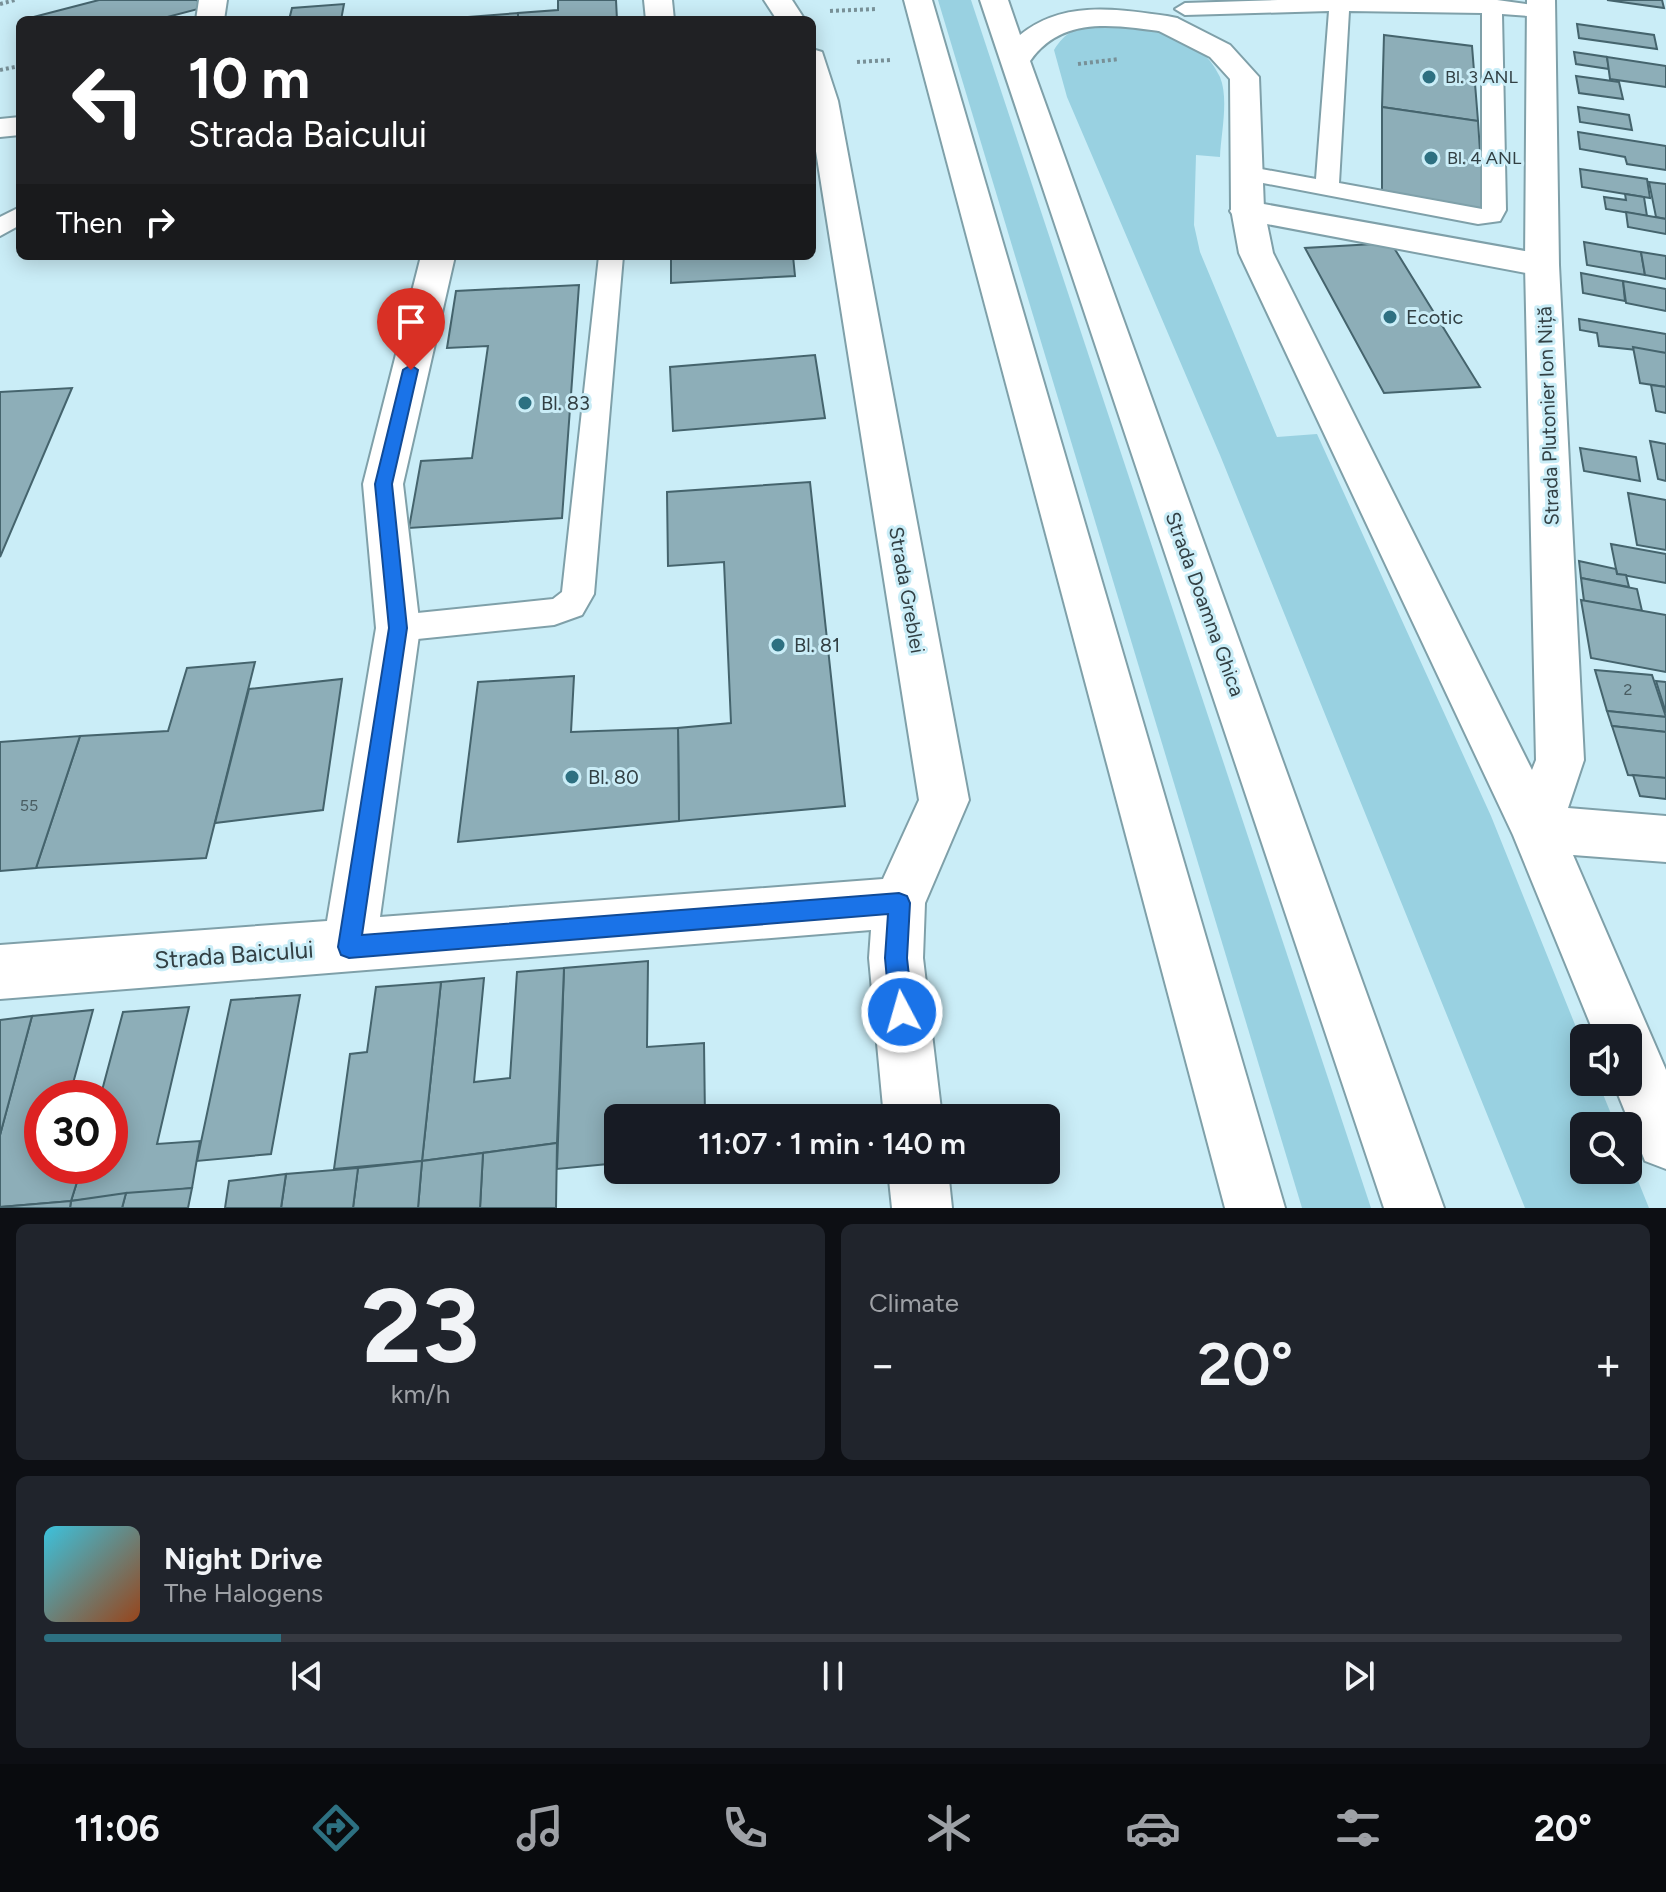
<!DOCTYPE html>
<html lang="en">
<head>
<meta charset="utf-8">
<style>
  :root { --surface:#171b24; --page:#20242c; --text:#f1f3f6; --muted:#9ea1a6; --line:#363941; --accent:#2d7081 }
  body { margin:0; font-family:Figtree,sans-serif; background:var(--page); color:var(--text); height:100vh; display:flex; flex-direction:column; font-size:30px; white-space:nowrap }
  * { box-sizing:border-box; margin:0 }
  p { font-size:26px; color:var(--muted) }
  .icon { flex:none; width:44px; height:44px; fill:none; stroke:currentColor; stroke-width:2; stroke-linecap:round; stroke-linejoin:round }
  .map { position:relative; height:1208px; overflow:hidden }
  .details { display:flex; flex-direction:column; gap:16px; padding:16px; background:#0d0f14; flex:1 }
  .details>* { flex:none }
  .top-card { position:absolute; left:16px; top:16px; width:800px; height:244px; border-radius:12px; box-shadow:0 4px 20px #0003; background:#202124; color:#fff; overflow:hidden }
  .buttons { position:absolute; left:1570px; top:1024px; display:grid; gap:16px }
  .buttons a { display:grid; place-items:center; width:72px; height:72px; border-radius:12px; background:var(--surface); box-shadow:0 4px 20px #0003; font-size:40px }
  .speed { position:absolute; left:24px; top:1080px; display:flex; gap:16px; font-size:40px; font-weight:700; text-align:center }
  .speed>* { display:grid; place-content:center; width:104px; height:104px; border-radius:50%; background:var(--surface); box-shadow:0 4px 20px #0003; line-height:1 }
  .speed .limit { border:12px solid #d22; background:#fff; color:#111 }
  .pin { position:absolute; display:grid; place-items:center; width:68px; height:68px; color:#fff; margin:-82px -34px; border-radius:50% 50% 50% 0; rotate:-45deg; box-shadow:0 0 8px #0007 }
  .pin .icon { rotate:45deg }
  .me { position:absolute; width:88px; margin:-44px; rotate:354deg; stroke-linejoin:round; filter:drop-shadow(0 0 6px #0008) }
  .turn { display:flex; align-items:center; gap:28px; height:168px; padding:0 40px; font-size:36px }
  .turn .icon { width:104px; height:104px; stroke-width:2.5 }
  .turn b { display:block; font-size:56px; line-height:68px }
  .then { display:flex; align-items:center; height:76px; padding:0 40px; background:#0003; gap:16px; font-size:30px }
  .big { font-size:60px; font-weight:600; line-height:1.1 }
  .details .card { flex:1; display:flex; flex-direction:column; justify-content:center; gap:12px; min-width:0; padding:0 28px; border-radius:12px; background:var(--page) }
  .details .dial { align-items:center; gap:0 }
  .dial b { font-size:104px; line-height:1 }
  .song { display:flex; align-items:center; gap:24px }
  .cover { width:96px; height:96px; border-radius:12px; background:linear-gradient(135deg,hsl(190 70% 55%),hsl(20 70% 35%)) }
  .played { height:8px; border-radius:4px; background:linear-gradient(90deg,var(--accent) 15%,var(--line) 15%) }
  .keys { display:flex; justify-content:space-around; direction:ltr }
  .heat { display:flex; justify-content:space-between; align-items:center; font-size:44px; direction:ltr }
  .details .tiles { flex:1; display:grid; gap:16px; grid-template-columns:1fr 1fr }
  .card:last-child { grid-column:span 2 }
  .trip { position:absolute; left:604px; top:1104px; width:456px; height:80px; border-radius:12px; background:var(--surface); box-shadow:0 4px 20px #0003; font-weight:600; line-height:80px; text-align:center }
  .tab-bar { display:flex; height:128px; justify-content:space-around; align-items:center; background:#090b0e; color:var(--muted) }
  .tab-bar .icon { width:56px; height:56px }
  .tab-bar .current { color:var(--accent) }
  .tab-bar b { font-size:36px; color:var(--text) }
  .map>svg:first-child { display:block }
  .green { fill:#99d1e1 }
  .building { fill:#8daeb8; stroke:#45646d; stroke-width:2 }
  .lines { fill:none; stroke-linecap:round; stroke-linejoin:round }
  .service-casing { stroke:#7fa0a9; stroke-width:4 }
  .pedestrian-casing { stroke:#7fa0a9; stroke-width:4 }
  .minor-casing { stroke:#7fa0a9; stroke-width:4 }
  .secondary-casing { stroke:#7fa0a9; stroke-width:4 }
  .path { stroke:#789097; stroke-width:4; stroke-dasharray:3 3; stroke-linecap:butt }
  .service { fill:#fff; fill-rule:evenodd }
  .pedestrian { fill:#fff; fill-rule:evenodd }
  .minor { fill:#fff; fill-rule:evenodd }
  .secondary { fill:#fff; fill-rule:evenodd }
  .route { fill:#1a73e8; stroke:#114b97; stroke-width:2 }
  .poi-dot { fill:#2d7081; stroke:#caedf7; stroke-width:3 }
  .labels { text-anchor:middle; stroke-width:6; stroke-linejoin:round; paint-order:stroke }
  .number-label { font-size:16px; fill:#495c61 }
  .far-poi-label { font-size:18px; fill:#324044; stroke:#caedf7; text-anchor:start }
  .poi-label { font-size:20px; fill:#324044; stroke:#caedf7; text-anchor:start }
  .street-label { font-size:20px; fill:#324044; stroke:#caedf7 }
  .near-street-label { font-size:24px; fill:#324044; stroke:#caedf7 }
</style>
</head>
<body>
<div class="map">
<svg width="1666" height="1208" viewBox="0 0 1666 1208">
  <rect width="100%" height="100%" fill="#caedf7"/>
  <g class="green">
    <path d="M 938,0 L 971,0 L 1371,1208 L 1302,1208 Z"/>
    <path d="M 1095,24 C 1137,26 1200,30 1220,77 C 1229,99 1221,133 1220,157 L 1196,155 L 1194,225 L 1200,252 L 1277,437 L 1317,434 L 1491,816 L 1584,1047 L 1584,1082 L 1598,1082 L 1616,1126 L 1584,1126 L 1584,1170 L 1628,1170 L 1628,1156 L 1649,1208 L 1525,1208 L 1220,455 L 1067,97 L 1054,50 C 1065,32 1076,28 1095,24 Z"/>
  </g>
  <g class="building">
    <path d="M 99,0 L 197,0 L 202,8 L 156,20 L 22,20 Z"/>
    <path d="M 558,0 L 616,0 L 617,20 L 518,20 L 518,13 L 558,10 Z"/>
    <path d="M 1607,0 L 1662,0 L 1664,8 Z"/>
    <path d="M 344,4 L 341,20 L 289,20 L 292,8 Z"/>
    <path d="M 518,13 L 518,20 L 456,20 L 456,18 Z"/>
    <path d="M 1577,24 L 1654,35 L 1657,49 L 1579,38 Z"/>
    <path d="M 1384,35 L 1472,46 L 1478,121 L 1382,107 Z"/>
    <path d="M 1574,52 L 1607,57 L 1609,69 L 1576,64 Z"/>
    <path d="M 1607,57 L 1666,66 L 1666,87 L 1610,79 Z"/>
    <path d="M 1576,76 L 1619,82 L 1623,99 L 1579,93 Z"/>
    <path d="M 1382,107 L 1478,121 L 1484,212 L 1382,195 Z"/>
    <path d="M 1578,107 L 1629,115 L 1632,130 L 1580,122 Z"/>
    <path d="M 1578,132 L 1666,146 L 1666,170 L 1627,164 L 1625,157 L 1580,149 Z"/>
    <path d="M 1580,169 L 1647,179 L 1650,198 L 1582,187 Z"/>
    <path d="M 1649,182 L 1666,184 L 1666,219 L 1656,217 Z"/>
    <path d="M 1625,194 L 1644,197 L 1647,216 L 1606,209 L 1604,197 L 1626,200 Z"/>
    <path d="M 1626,212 L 1666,219 L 1666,234 L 1628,227 Z"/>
    <path d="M 1584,242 L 1641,252 L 1645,275 L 1587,265 Z"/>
    <path d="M 1391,243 L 1480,387 L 1384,393 L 1305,248 Z"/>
    <path d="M 1641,252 L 1666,256 L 1666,279 L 1645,275 Z"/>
    <path d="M 671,256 L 793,256 L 795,276 L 671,283 Z"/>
    <path d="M 1581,273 L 1623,281 L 1625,301 L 1583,293 Z"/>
    <path d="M 1623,281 L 1666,289 L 1666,311 L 1626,303 Z"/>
    <path d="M 579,285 L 562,518 L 409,528 L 421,461 L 472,458 L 488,346 L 447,348 L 456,291 Z"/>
    <path d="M 1579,319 L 1666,334 L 1666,353 L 1599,346 L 1597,333 L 1580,330 Z"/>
    <path d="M 1633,347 L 1666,353 L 1666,387 L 1640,383 Z"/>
    <path d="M 815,355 L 825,418 L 673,431 L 670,367 Z"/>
    <path d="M 1651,385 L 1666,387 L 1666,413 L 1656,411 Z"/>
    <path d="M 72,388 L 0,557 L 0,392 Z"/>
    <path d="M 1650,441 L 1666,444 L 1666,481 L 1658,479 Z"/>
    <path d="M 1580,448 L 1636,457 L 1640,481 L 1584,471 Z"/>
    <path d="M 810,482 L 845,806 L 679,821 L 678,728 L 731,723 L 724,562 L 668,566 L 667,492 Z"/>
    <path d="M 1628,493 L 1666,500 L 1666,550 L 1637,545 Z"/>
    <path d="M 1611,544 L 1666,554 L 1666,583 L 1617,574 Z"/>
    <path d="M 1579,561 L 1616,569 L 1617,574 L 1626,575 L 1629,587 L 1581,578 Z"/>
    <path d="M 1581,578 L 1637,589 L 1642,611 L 1584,601 Z"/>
    <path d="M 1581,600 L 1666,615 L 1666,672 L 1591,658 Z"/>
    <path d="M 255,662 L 206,858 L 36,868 L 80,736 L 168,731 L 187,668 Z"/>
    <path d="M 1595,670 L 1652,675 L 1666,717 L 1607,711 Z"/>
    <path d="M 574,676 L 571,732 L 678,728 L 679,821 L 458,842 L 478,682 Z"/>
    <path d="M 342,679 L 323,810 L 215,823 L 249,689 Z"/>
    <path d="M 1656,681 L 1666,682 L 1666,713 Z"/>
    <path d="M 1607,711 L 1666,717 L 1666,732 L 1612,726 Z"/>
    <path d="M 1612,726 L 1666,732 L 1666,778 L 1628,775 Z"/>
    <path d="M 80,736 L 36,868 L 0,871 L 0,742 Z"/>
    <path d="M 1633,775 L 1666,778 L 1666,799 L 1640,796 Z"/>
    <path d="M 648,961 L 647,1047 L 704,1043 L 705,1118 L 618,1118 L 618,1163 L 557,1169 L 564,968 Z"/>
    <path d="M 564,968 L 557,1143 L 422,1161 L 441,982 L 484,978 L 474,1082 L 510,1078 L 517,972 Z"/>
    <path d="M 441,982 L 422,1161 L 334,1169 L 350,1054 L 367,1052 L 376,987 Z"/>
    <path d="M 300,995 L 271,1154 L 197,1161 L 231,1000 Z"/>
    <path d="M 189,1007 L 157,1144 L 200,1141 L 192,1188 L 71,1201 L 82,1166 L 110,1166 L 110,1098 L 100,1098 L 123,1012 Z"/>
    <path d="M 93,1010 L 69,1098 L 42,1098 L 42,1166 L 82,1166 L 71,1201 L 0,1207 L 0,1135 L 32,1016 Z"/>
    <path d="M 32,1016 L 0,1135 L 0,1020 Z"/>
    <path d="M 557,1143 L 556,1208 L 480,1208 L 483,1153 Z"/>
    <path d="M 483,1153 L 480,1208 L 418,1208 L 422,1161 Z"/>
    <path d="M 422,1161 L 418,1208 L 353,1208 L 358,1168 Z"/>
    <path d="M 358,1168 L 353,1208 L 281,1208 L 286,1174 Z"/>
    <path d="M 286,1174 L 281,1208 L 225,1208 L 229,1181 Z"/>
    <path d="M 192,1188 L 188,1208 L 122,1208 L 126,1193 Z"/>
    <path d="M 126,1193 L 122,1208 L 70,1208 L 71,1201 Z"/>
    <path d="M 71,1201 L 70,1208 L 0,1208 L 0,1207 Z"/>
  </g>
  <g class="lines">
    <defs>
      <g id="service">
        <path d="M 1278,0 L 1497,0 L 1548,7 L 1551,11 L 1541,17 L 1502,14 L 1506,210 L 1500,221 L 1478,224 L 1237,178 L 1233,173 L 1245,166 L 1316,179 L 1329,11 L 1185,15 L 1175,9 L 1185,3 ZM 1349,11 L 1482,13 L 1482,209 L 1339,183 Z"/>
        <path d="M 20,207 L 20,225 L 0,236 L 0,217 Z"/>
        <path d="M 599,256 L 623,256 L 594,594 L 582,615 L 554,625 L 398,641 L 387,637 L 382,628 L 387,619 L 398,615 L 553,599 L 562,592 Z"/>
      </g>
      <path id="pedestrian" d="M 1247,201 L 1542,254 L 1554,257 L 1559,265 L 1554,273 L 1542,276 L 1235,218 L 1230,211 L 1235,204 Z"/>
      <g id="minor">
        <path d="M 199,0 L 227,0 L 224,20 L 196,20 Z"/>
        <path d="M 644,0 L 672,0 L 674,20 L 646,20 Z"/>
        <path d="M 764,0 L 792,0 L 805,20 L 777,20 Z"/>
        <path d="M 1527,0 L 1555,0 L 1559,265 L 1584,760 L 1568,808 L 1666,816 L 1666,862 L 1573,855 L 1666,1070 L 1666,1169 L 1645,1161 L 1613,1082 L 1628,1082 L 1628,1038 L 1596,1038 L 1513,835 L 1239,253 L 1231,209 L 1230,79 L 1210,57 L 1157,30 L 1153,24 L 1157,18 L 1177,18 L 1230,45 L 1259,77 L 1264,209 L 1273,253 L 1532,770 L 1536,760 L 1525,265 Z"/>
        <path d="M 812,49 L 822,52 L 838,101 L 969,800 L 925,903 L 923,958 L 942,1118 L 884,1118 L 869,958 L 871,930 L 0,999 L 0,945 L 327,921 L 376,628 L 363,484 L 421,256 L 455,256 L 403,484 L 420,628 L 380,917 L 883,879 L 919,800 L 812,126 Z"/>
        <path d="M 20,117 L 20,135 L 0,137 L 0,119 Z"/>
        <path d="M 888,1170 L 948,1170 L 952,1208 L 892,1208 Z"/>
      </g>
      <g id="secondary">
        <path d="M 904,0 L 932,0 L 1285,1208 L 1225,1208 Z"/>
        <path d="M 980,0 L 1008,0 L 1020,35 C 1063,0 1116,9 1167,16 L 1177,18 L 1181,24 L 1177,30 L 1167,32 C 1117,26 1063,14 1030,61 L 1444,1208 L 1384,1208 Z"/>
      </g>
    </defs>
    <use href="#service" class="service-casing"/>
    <use href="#pedestrian" class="pedestrian-casing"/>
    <use href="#minor" class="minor-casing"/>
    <use href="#secondary" class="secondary-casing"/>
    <g class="path">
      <path d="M 0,4 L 15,0"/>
      <path d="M 830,11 L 876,9"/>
      <path d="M 857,62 L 891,60"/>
      <path d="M 1078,64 L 1119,59"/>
      <path d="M 0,70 L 20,66"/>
    </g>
    <use href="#service" class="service"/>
    <use href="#pedestrian" class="pedestrian"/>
    <use href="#minor" class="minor"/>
    <use href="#secondary" class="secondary"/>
  </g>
  <path class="route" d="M 411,365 L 418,370 L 392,484 L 407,628 L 362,935 L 899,893 L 907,896 L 910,903 L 907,958 L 913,1012 L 910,1020 L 902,1023 L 894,1020 L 890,1012 L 885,958 L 888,914 L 349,958 L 341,955 L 338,947 L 389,628 L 375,484 L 403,370 Z"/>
  <g class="poi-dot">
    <circle cx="1429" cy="77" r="8"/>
    <circle cx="1431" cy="158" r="8"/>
    <circle cx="1390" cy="317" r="8"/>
    <circle cx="525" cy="403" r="8"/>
    <circle cx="778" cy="645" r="8"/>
    <circle cx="572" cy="777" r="8"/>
  </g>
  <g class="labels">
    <g class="number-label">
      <text x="1628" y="695">2</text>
      <text x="29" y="811">55</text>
    </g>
    <g class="far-poi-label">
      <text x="1445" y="83">Bl. 3 ANL</text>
      <text x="1447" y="164">Bl. 4 ANL</text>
    </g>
    <g class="poi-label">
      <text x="1406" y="324">Ecotic</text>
      <text x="541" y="410">Bl. 83</text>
      <text x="794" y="652">Bl. 81</text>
      <text x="588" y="784">Bl. 80</text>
    </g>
    <g class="street-label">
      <text transform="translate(1548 416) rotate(-92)" y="7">Strada Plutonier Ion Niță</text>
      <text transform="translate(907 590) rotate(80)" y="7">Strada Greblei</text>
      <text transform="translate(1205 604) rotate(70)" y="7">Strada Doamna Ghica</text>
    </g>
    <g class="near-street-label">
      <text transform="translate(234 955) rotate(-4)" y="8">Strada Baicului</text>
    </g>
  </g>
</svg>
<div class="buttons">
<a><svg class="icon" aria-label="sound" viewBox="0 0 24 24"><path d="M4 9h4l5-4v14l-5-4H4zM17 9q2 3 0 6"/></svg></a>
<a><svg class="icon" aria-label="search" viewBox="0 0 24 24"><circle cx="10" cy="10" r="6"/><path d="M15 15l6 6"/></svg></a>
</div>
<div class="speed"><div class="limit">30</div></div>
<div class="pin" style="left:411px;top:370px;background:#d93025"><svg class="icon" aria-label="arrive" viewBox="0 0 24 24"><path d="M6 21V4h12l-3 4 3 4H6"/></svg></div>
<svg class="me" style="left:902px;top:1012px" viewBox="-20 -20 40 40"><circle r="17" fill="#1a73e8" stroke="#fff" stroke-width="3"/><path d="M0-11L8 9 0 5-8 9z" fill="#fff"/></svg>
<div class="trip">11:07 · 1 min · 140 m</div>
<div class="top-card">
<div class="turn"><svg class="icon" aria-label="left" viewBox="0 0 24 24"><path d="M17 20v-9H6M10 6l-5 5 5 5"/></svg><div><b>10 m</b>Strada Baicului</div></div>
<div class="then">Then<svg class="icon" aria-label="right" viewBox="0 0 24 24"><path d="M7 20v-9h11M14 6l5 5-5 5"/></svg></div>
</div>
</div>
<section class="details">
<div class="tiles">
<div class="card dial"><b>23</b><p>km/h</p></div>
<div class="card"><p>Climate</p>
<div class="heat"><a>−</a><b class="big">20°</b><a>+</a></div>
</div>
<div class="card">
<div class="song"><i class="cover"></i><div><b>Night Drive</b><p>The Halogens</p></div></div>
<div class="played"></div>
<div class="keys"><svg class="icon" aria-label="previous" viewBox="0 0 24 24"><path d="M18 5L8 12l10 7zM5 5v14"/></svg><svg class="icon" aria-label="pause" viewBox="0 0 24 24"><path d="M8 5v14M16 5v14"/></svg><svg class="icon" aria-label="next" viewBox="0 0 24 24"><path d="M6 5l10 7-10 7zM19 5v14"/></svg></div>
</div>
</div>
</section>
<nav class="tab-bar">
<b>11:06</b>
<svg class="icon current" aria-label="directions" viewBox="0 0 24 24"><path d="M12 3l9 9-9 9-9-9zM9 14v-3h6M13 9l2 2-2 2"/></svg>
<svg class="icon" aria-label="music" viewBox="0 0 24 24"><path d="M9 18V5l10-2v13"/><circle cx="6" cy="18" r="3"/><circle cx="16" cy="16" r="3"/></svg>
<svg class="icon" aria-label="phone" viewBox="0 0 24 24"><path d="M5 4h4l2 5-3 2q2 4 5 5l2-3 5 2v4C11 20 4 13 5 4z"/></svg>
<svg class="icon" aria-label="climate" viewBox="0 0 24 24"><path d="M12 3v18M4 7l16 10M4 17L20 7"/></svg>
<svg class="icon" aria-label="car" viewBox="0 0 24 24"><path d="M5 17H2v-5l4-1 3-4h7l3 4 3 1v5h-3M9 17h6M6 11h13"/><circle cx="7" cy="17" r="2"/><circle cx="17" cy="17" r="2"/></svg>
<svg class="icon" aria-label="filters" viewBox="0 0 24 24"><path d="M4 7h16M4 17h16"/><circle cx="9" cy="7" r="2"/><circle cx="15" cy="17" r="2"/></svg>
<b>20°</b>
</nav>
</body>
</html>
